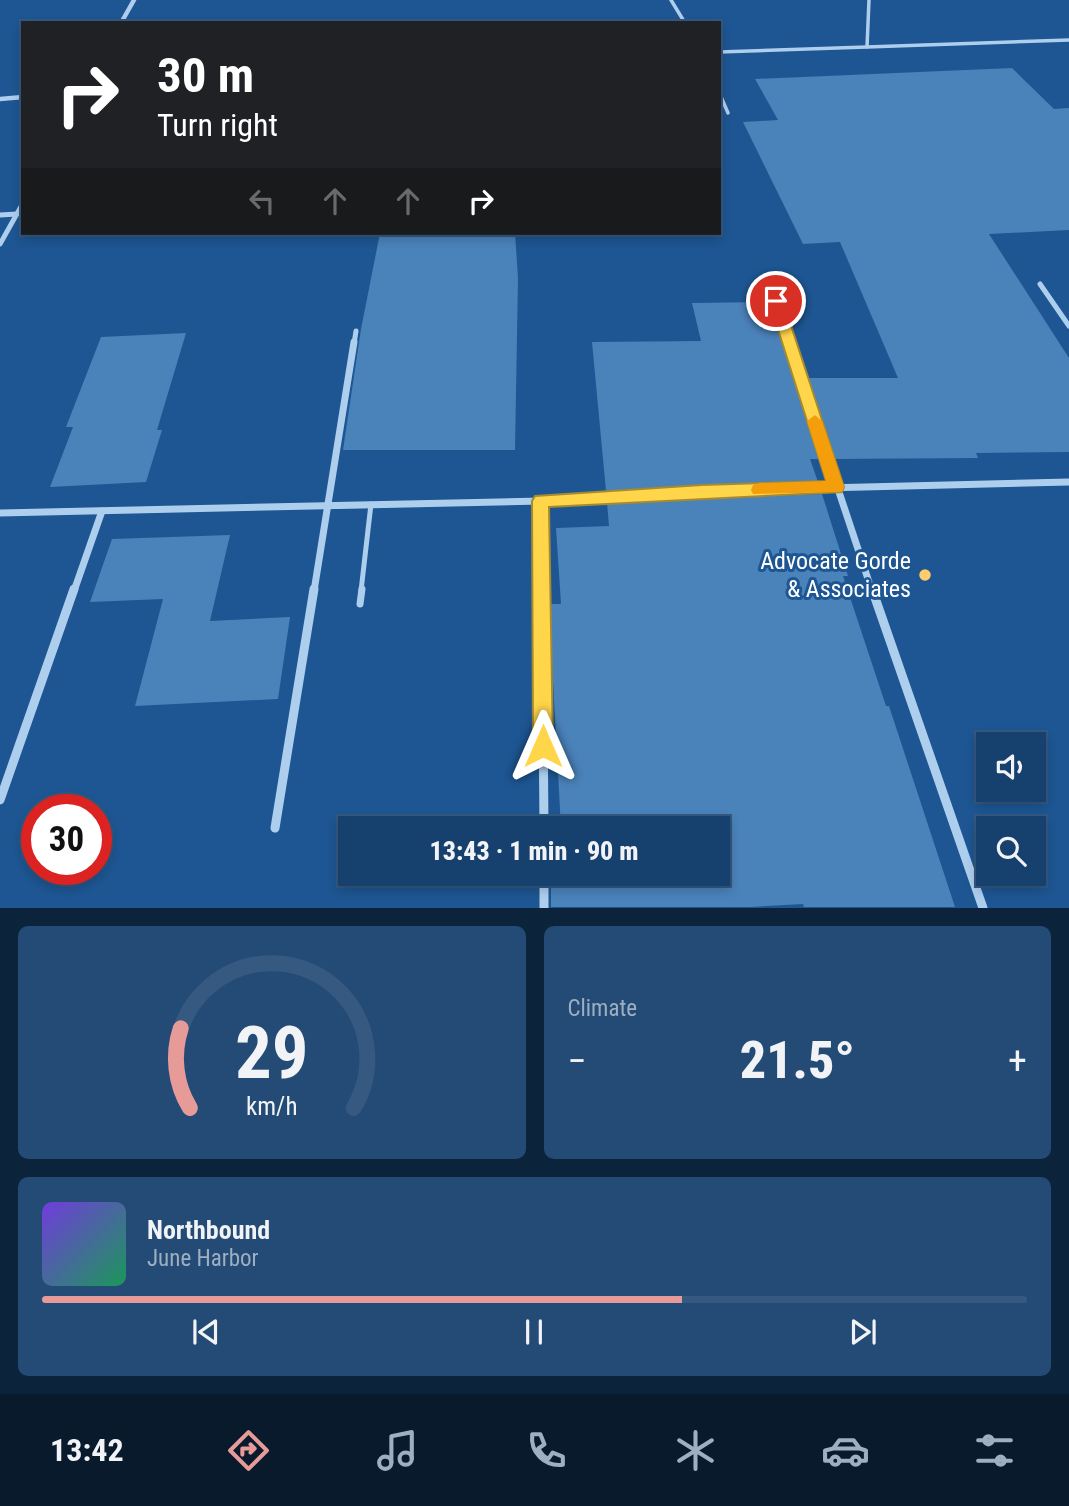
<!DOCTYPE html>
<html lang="en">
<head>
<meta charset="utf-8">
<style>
  :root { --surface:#16406e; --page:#234b76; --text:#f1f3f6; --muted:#9eafc2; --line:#355981; --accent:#e69b98 }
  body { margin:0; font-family:"Roboto Condensed",sans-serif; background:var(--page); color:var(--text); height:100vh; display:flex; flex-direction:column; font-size:26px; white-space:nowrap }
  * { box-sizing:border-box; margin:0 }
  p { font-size:23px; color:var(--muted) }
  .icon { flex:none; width:38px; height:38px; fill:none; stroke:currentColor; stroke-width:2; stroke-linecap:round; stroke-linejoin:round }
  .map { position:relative; height:908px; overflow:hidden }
  .details { display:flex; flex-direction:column; gap:18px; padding:18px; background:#0c233c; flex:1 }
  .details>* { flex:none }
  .banner { position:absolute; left:21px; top:21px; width:700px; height:214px; border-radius:0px; box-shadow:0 4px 10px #0003,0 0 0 2px var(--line); background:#202124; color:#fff; overflow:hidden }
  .tools { position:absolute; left:976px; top:732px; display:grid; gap:14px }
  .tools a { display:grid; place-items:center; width:70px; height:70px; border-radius:0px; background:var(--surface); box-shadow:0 4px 10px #0003,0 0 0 2px var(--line); font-size:35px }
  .speed { position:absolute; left:21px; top:794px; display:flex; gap:14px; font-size:35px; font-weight:700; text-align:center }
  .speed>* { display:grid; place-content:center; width:91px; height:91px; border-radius:50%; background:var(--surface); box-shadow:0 4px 10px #0003,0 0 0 2px var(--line); line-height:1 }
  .speed .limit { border:10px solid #d22; background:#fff; color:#111 }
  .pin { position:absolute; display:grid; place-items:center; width:60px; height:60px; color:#fff; margin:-30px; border:4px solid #fff; border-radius:50%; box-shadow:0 2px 7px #0007 }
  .me { position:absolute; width:77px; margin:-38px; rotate:0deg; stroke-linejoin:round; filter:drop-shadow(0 0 5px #0008) }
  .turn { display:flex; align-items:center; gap:24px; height:147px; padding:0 21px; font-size:32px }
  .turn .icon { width:91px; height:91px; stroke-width:2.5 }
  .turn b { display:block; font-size:49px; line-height:60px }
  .lanes { display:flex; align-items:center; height:66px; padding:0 21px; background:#0003; justify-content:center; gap:35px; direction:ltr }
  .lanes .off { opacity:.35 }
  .big { font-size:52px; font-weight:800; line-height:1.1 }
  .details .widget { flex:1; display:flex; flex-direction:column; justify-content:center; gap:10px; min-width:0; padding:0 24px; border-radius:10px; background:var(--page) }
  .details .dial { align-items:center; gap:0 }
  .dial svg { height:182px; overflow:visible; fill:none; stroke:var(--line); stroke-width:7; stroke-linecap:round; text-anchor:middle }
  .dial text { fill:var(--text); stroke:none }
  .song { display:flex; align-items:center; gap:21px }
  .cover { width:84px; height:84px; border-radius:10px; background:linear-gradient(135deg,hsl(260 70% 55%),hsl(150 70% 35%)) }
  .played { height:7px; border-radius:4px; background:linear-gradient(90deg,var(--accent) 65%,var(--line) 65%) }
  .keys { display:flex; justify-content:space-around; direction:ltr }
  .heat { display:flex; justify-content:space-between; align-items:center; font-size:38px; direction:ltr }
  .details .tiles { flex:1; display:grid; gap:18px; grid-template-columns:1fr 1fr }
  .widget:last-child { grid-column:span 2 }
  .trip { position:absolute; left:338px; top:816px; width:392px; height:70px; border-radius:0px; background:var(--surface); box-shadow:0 4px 10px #0003,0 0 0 2px var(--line); font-weight:800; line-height:70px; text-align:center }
  .menu { display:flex; height:112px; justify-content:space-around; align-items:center; background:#091a2c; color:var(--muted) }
  .menu .icon { width:49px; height:49px }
  .menu .on { color:var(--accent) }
  .menu b { font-size:32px; color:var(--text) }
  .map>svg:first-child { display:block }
  .building { fill:#4a82ba }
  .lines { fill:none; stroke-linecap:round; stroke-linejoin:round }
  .service-far2 { stroke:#aeceee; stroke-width:3.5 }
  .service-far1 { stroke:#aeceee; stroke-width:5 }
  .service { stroke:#aeceee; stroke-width:7 }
  .minor-far3 { stroke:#aeceee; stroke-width:4.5 }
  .minor-far2 { stroke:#aeceee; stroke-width:5 }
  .minor-far1 { stroke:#aeceee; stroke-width:7 }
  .minor { stroke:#aeceee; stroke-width:9 }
  .route { fill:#ffd54a; stroke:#a68a30; stroke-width:2 }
  .slow { fill:#f59e0b }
  .poi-dot { fill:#fdcc6d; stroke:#1d5692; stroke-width:2.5 }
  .labels { text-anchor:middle; stroke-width:6; stroke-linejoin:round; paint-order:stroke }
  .poi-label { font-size:24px; fill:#fff; stroke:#1d5692; text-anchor:end }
</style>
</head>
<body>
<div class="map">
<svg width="1069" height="908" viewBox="0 0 1069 908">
  <rect width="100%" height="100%" fill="#1d5692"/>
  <g class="building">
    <path d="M 1012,68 L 1054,109 L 1069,108 L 1069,230 L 989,234 L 1069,358 L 1069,452 L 976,453 L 978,458 L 834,459 L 807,378 L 898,378 L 840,242 L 803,244 L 743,122 L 778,120 L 755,79 Z"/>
    <path d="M 380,233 L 515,233 L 518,278 L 515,450 L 343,450 L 361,329 Z"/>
    <path d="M 771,302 L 822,459 L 810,459 L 818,482 L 606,491 L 592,342 L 701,341 L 692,303 Z"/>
    <path d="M 186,333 L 157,430 L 162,430 L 146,482 L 50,487 L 73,427 L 66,427 L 101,337 Z"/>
    <path d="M 822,494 L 848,576 L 843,576 L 886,706 L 889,706 L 955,907 L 804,907 L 803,904 L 751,907 L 551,907 L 551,873 L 718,873 L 718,828 L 561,828 L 549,608 L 549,604 L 561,604 L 556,528 L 609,526 L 607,503 Z"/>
    <path d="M 230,535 L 210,621 L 290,617 L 278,699 L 135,706 L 163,599 L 90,602 L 112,539 Z"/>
  </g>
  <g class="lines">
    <g class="service-far2">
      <path d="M 671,0 L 685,23"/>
      <path d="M 869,0 L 867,47 L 1069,40"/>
      <path d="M 719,52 L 867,47"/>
      <path d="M 719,92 L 728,113"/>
    </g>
    <path class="service-far1" d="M 361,591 L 371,504"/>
    <path class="service" d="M 360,604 L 362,589"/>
    <g class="minor-far3">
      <path d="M 121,23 L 134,0"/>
      <path d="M 0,99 L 23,97"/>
    </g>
    <g class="minor-far2">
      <path d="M 0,215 L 17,214"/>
      <path d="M 0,244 L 23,203"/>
      <path d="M 1040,284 L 1069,326"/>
      <path d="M 776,301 L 790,344"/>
      <path d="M 354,344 L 356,331"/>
    </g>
    <g class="minor-far1">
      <path d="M 789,342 L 872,591"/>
      <path d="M 541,501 L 542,591"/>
      <path d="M 0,513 L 541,501 L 702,491 L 1069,482"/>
      <path d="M 74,591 L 102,511"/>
      <path d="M 314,591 L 354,342"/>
    </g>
    <g class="minor">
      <path d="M 542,589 L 544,828"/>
      <path d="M 872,589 L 983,908"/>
      <path d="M 0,800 L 74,589"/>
      <path d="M 275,828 L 314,589"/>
      <path d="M 544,873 L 544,908"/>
    </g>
  </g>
  <path class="route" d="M 776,297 L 783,301 L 844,487 L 842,492 L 549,507 L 553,746 L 550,754 L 543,757 L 536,754 L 533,746 L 532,501 L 535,496 L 702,485 L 826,481 L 769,301 Z"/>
  <path class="slow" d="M 815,415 L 822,421 L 844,487 L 842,492 L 753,494 L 751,490 L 753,485 L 759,483 L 826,481 L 807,421 Z"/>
  <circle class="poi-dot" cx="925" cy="575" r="7"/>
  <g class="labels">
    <g class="poi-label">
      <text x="911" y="569">Advocate Gorde<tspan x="911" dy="28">&amp; Associates</tspan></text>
    </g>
  </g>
</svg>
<div class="tools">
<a><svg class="icon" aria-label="sound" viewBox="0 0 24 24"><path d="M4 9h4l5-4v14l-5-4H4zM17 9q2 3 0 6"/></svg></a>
<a><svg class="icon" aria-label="search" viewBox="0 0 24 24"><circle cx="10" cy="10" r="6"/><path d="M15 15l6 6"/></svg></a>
</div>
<div class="speed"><div class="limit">30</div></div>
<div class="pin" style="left:776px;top:301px;background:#d93025"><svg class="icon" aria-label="arrive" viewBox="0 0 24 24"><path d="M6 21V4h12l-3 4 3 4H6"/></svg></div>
<svg class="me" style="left:543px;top:746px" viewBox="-20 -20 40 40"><path d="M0-17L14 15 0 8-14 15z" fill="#ffd54a" stroke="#fff" stroke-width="4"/></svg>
<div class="trip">13:43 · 1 min · 90 m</div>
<div class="banner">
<div class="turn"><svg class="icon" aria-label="right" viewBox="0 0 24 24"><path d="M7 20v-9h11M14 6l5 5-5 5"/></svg><div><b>30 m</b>Turn right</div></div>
<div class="lanes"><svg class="icon off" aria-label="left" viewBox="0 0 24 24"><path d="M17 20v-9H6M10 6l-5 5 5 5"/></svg><svg class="icon off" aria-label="ahead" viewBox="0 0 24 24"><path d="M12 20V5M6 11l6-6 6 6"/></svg><svg class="icon off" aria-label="ahead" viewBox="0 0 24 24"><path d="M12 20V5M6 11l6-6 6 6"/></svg><svg class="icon" aria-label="right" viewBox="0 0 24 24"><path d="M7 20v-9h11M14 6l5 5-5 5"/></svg></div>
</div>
</div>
<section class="details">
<div class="tiles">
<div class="widget dial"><svg viewBox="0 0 100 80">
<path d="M14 69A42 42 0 1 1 86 69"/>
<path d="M14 69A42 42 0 0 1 10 34" stroke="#e69b98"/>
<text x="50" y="56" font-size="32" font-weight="700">29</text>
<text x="50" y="72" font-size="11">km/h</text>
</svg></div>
<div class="widget"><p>Climate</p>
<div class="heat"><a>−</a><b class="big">21.5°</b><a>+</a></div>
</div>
<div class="widget">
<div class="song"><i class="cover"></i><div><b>Northbound</b><p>June Harbor</p></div></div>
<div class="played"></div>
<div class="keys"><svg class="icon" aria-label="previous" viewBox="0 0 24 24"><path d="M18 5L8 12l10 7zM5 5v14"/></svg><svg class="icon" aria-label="pause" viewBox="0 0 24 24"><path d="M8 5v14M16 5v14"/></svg><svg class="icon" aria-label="next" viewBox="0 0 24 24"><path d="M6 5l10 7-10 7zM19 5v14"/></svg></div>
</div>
</div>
</section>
<nav class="menu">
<b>13:42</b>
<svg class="icon on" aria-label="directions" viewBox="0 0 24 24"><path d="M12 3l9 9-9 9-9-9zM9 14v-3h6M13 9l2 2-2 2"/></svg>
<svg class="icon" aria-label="music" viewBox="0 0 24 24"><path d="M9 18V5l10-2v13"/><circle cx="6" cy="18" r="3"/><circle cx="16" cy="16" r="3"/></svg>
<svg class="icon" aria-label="phone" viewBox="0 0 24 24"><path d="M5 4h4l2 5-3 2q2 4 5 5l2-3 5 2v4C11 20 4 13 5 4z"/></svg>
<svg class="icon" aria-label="climate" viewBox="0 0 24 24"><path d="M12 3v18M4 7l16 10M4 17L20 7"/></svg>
<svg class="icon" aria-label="car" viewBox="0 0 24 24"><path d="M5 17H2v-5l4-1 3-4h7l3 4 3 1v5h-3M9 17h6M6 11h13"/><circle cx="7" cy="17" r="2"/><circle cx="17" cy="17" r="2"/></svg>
<svg class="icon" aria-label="filters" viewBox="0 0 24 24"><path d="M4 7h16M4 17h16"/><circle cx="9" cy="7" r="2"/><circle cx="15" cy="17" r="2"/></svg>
</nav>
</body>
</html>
